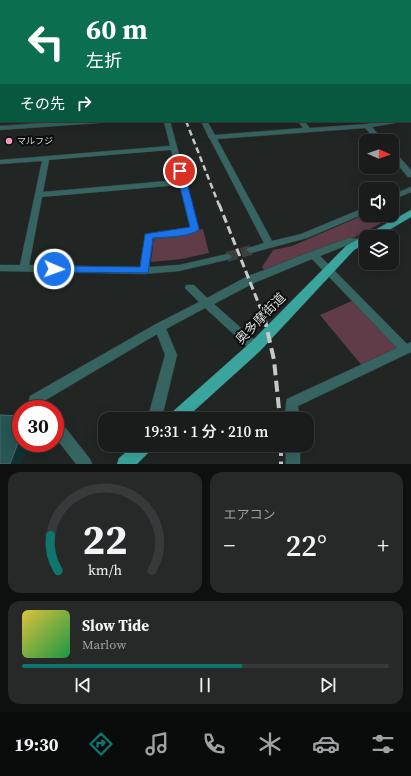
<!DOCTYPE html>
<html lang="ja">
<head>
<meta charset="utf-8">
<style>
  :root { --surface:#191c1b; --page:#262928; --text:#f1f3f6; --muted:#9fa1a3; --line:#373a3a; --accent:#0f766e }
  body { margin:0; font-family:"Source Serif 4","Noto Sans JP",serif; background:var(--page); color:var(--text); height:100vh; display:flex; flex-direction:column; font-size:15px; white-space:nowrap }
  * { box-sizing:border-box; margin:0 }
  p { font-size:13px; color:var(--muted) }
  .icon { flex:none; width:22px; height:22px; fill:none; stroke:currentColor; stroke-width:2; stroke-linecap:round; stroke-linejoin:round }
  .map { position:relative; height:464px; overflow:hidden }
  .sheet { display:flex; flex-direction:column; gap:8px; padding:8px; background:#0e0f0f; flex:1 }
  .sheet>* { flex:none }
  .hud { position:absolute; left:0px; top:0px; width:411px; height:122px; box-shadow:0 4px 16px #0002,0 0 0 1px var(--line); background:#0b6e4f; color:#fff; overflow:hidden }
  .needle { width:26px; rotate:92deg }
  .fabs { position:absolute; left:359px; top:134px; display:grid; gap:8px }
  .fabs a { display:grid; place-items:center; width:40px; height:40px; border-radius:8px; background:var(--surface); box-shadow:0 4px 16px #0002,0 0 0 1px var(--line); font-size:20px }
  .speed { position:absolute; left:12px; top:400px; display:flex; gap:8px; font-size:20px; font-weight:700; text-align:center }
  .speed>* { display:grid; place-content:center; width:52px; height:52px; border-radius:50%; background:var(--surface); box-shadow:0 4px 16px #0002,0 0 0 1px var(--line); line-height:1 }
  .speed .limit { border:6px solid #d22; background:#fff; color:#111 }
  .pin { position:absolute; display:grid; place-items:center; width:34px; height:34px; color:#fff; margin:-17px; border:2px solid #fff; border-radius:50%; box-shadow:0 1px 4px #0007 }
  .me { position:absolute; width:44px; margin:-22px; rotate:92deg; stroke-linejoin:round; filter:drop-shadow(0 0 3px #0008) }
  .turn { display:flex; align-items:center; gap:14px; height:84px; padding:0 20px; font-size:18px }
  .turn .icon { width:52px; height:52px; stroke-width:2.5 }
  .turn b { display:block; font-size:28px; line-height:34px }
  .then { display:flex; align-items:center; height:38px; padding:0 20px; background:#0003; gap:8px; font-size:15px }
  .big { font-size:30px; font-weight:600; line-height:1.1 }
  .sheet .tile { flex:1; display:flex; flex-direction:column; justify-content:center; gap:6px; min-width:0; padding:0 14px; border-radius:12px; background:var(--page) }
  .sheet .dial { align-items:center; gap:0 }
  .dial svg { height:104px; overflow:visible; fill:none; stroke:var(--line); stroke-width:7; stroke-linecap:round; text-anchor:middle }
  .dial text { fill:var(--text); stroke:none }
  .song { display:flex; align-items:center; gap:12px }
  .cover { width:48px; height:48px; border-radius:6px; background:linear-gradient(135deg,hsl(50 70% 55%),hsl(140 70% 35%)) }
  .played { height:4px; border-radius:2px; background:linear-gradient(90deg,var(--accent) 60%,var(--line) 60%) }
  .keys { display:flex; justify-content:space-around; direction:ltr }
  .heat { display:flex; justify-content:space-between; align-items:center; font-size:22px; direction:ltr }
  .sheet .tiles { flex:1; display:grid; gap:8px; grid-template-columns:1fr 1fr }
  .tile:last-child { grid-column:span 2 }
  .trip { position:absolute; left:98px; top:412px; width:216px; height:40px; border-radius:12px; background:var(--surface); box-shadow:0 4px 16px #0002,0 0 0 1px var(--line); font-weight:600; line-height:40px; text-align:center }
  .tab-bar { display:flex; height:64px; justify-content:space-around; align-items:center; background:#0a0b0b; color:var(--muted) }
  .tab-bar .icon { width:28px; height:28px }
  .tab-bar .on { color:var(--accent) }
  .tab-bar b { font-size:18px; color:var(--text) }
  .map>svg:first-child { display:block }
  .green { fill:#5f3c48 }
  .forest { fill:#603c49 }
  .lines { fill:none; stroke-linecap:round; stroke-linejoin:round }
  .stream { stroke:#1a010a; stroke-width:1.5 }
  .minor-tunnel { stroke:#3d403f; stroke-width:10; stroke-dasharray:10 5; stroke-linecap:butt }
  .minor-casing { stroke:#3b3f3e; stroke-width:1 }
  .major-casing { stroke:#3b3f3e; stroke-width:1 }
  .minor { fill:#366460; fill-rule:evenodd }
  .major { fill:#3aa59d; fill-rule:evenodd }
  .rail-far2 { stroke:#c6c9c8; stroke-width:2.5; stroke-dasharray:6 3.5; stroke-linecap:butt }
  .rail-far1 { stroke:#c6c9c8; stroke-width:3; stroke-dasharray:8 4; stroke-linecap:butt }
  .rail { stroke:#c6c9c8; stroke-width:4; stroke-dasharray:11 5.5; stroke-linecap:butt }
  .shaded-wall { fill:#0f3230 }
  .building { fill:#275654; stroke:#436b69 }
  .route { fill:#1a73e8; stroke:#114b97 }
  .poi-dot { fill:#ef9ab8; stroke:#0c0d0d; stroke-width:1.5 }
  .labels { text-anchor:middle; stroke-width:4; stroke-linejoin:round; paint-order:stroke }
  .far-poi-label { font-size:9px; fill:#d9dcdb; stroke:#0c0d0d; text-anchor:start }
  .near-street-label { font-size:13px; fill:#d9dcdb; stroke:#0c0d0d }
</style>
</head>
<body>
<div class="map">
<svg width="411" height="464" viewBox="0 0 411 464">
  <rect width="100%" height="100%" fill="#212524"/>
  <g class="green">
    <path d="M 203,229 L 209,253 L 182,259 L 151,262 L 154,235 Z"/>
    <path d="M 354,300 L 396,346 L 396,350 L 364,368 L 320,315 Z"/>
  </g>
  <path class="forest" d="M 366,214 L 374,215 L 384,221 C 348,244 305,256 265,271 L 262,267 L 273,250 L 292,246 Z"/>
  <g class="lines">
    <path class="stream" d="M 360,1 L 362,0"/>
    <path class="minor-tunnel" d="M 227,257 L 251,250"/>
    <defs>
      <g id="minor">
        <rect x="410" y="16" width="1" height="2"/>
        <rect x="410" y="23" width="1" height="2"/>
        <rect x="410" y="52" width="1" height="2"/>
        <path d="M 411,66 L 411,70 L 410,71 L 410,67 Z"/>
        <rect x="0" y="79" width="1" height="4"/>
        <rect x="410" y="87" width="1" height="4"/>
        <path d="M 0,109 L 1,109 L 0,115 Z"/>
        <rect x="410" y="109" width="1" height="4"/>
        <path d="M 71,121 L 102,121 L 99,123 L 0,130 L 0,126 Z"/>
        <path d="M 164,121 L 170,121 L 199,229 C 192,238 165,237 153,239 L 149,267 L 179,265 L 227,254 L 230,255 L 232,257 L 230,259 L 179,271 L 144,274 L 0,271 L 0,265 L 20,265 L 42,161 L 0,164 L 0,160 L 170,146 ZM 171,150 L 178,180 L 43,192 L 49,160 ZM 180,185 L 190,228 L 146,234 L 140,267 L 29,265 L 42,197 Z"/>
        <path d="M 201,121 L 207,121 L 215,135 L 303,128 L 298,121 L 304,121 L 310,128 L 367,124 L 384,121 L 398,121 L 395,123 L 372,127 L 384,141 L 377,141 L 365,128 L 217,139 L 272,241 L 301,234 L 366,207 L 366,213 L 307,238 L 251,253 L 246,250 L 248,248 L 264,243 L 210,139 L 208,137 L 208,136 Z"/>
        <path d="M 392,152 L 395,152 L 411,170 L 411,177 L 408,177 L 392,158 Z"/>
        <path d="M 411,187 L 411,192 L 392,200 L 392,195 Z"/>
        <path d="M 349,238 L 361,239 L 366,242 L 361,245 L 350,244 L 320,256 L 407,344 L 411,342 L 411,352 L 298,406 L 299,419 L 285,419 L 286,403 L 287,399 L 397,348 L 312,259 L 254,283 L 214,304 L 259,344 L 261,347 L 259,350 L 255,352 L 251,350 L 205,308 L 166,329 L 177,355 L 163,413 L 164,419 L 150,419 L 149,413 L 165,355 L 157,334 L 44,401 L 48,409 L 34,409 L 29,400 L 30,396 L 156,324 L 199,302 L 185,288 L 186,285 L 194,285 L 207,298 L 246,277 L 310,252 Z"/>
        <path d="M 55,420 L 60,421 L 90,459 L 92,464 L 76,464 L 55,437 Z"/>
        <rect x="286" y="445" width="14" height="19"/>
      </g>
      <g id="major">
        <path d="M 411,210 L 411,217 L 377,237 L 366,237 L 366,243 L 354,250 L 260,351 L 185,419 L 168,419 L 170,414 L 250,343 L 346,246 Z"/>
        <path d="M 135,445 L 154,445 L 151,450 L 137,464 L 117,464 L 119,458 Z"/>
      </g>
    </defs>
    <use href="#minor" class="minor-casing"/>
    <use href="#major" class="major-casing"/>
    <use href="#minor" class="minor"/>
    <use href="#major" class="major"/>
    <path class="rail-far2" d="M 186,121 L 219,205"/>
    <path class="rail-far1" d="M 219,204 L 264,317"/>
    <g class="rail">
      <path d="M 264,316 L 274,360 L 280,419"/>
      <path d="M 281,445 L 281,464"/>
    </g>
  </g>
  <path class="shaded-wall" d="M 21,435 L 21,443 L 29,443 L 22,464 L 10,464 Z"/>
  <path class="building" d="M 0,415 L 21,416 L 21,435 L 10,464 L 0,464 Z"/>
  <path class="route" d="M 177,169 L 183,169 L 184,171 L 199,229 C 192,237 165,237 153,238 L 148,273 L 51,272 L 50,269 L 54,266 L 140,267 L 145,234 L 190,227 L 176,171 Z"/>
  <circle class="poi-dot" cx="9" cy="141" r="4"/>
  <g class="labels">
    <g class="far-poi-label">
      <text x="17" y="144">マルフジ</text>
    </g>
    <g class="near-street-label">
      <text transform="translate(260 318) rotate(-46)" y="5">奥多摩街道</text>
    </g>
  </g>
</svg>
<div class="fabs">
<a><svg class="needle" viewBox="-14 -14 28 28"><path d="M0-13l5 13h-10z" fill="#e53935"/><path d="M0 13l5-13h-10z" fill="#9fa1a3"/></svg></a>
<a><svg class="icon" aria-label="sound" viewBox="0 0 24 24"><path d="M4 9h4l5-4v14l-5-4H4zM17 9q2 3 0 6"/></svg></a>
<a><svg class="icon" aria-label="layers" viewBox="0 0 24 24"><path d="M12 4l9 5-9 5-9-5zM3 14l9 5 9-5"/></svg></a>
</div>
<div class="speed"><div class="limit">30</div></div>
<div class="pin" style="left:180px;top:171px;background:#d93025"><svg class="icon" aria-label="arrive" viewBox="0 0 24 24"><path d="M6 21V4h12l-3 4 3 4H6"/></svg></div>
<svg class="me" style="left:54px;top:269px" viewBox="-20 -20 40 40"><circle r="17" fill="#1a73e8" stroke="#fff" stroke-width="3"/><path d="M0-11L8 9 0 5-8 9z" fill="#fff"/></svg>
<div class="trip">19:31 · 1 分 · 210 m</div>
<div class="hud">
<div class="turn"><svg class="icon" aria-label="left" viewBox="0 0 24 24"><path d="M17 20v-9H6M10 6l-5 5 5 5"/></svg><div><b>60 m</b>左折</div></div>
<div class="then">その先<svg class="icon" aria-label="right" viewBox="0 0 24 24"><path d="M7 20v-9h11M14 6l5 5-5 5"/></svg></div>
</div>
</div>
<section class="sheet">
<div class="tiles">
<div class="tile dial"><svg viewBox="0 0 100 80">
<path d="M14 69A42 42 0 1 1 86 69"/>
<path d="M14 69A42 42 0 0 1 8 42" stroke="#0f766e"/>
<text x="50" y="56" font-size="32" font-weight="700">22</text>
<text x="50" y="72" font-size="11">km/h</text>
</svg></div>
<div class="tile"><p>エアコン</p>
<div class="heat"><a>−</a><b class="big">22°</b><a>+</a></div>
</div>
<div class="tile">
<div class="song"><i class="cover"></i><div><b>Slow Tide</b><p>Marlow</p></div></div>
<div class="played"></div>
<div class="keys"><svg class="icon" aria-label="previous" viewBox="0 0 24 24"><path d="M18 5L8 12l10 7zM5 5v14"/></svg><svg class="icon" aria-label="pause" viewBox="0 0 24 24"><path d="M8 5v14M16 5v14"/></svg><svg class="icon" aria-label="next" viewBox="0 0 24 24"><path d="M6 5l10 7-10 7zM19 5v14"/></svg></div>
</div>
</div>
</section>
<nav class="tab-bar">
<b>19:30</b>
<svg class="icon on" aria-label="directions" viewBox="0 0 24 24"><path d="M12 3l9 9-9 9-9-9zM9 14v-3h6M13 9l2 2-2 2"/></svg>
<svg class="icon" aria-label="music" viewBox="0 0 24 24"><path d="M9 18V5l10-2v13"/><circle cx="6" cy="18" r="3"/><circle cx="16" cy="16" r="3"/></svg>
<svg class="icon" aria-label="phone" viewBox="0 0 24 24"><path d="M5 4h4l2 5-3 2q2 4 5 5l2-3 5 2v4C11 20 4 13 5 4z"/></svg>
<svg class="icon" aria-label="climate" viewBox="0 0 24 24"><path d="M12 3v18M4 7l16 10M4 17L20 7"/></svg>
<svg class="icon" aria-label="car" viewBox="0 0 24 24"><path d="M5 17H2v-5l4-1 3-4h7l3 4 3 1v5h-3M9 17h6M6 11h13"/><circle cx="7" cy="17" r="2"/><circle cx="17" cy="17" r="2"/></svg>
<svg class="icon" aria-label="filters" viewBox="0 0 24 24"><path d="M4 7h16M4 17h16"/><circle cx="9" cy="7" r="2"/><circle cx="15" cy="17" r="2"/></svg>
</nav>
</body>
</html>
